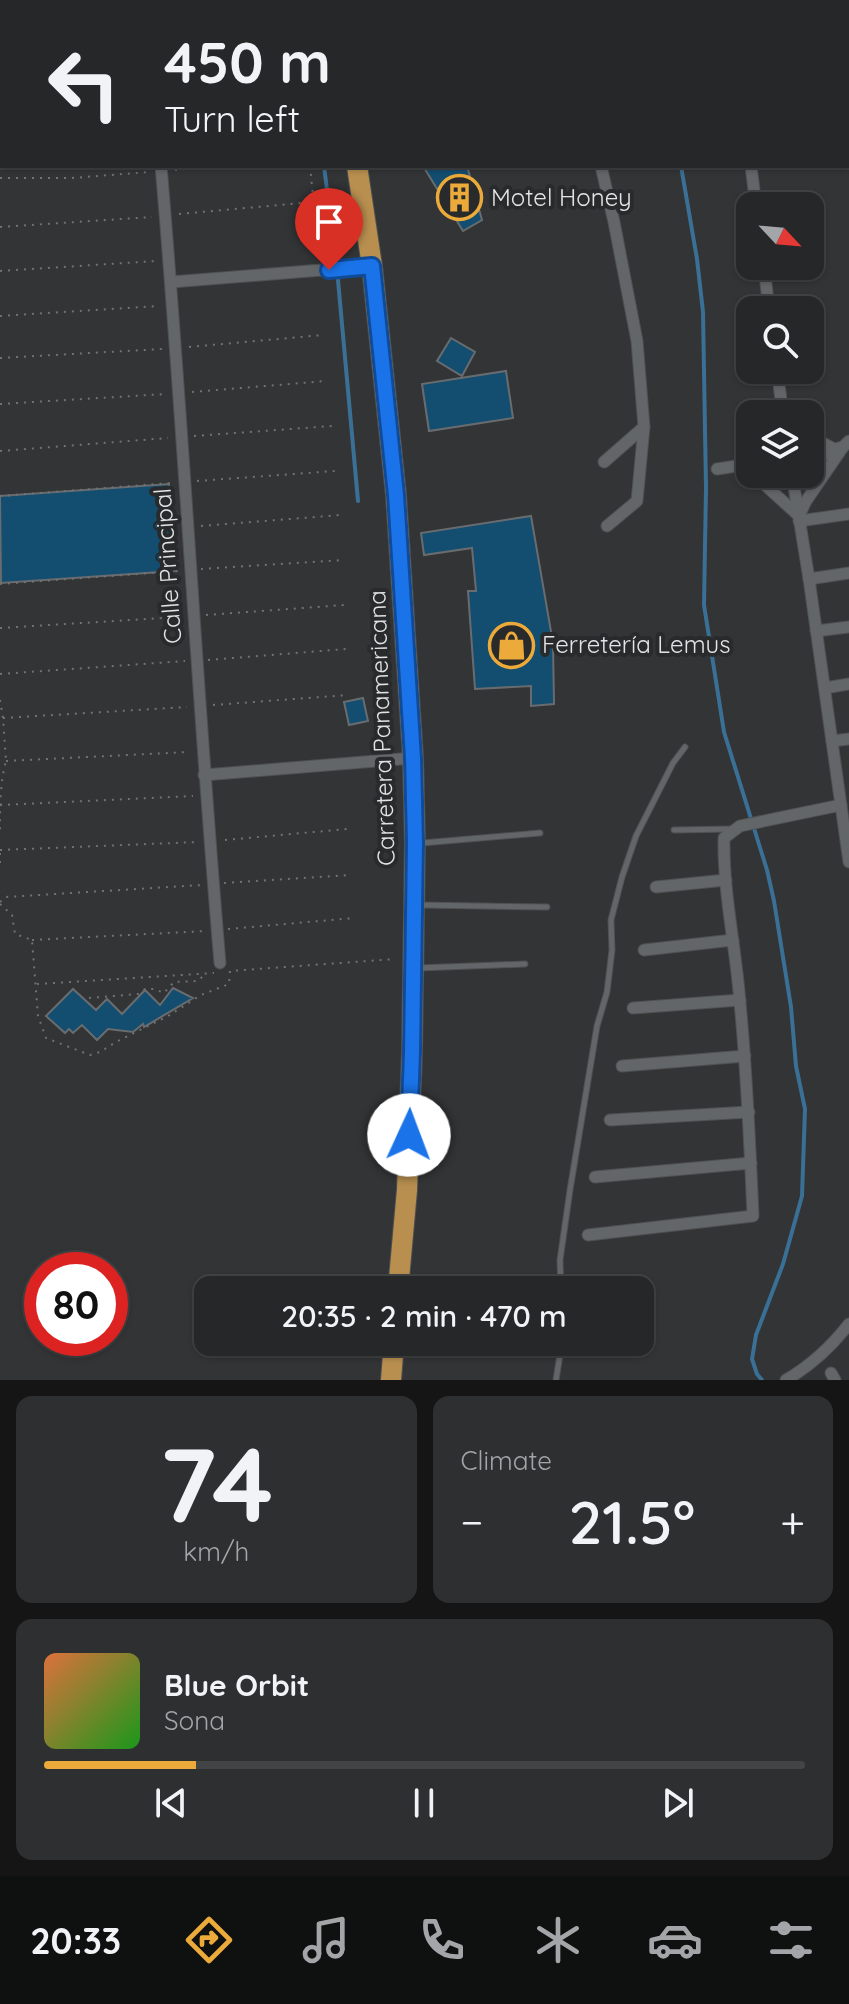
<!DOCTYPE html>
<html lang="en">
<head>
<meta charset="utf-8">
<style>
  :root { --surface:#262728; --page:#2e2f30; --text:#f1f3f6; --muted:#a4a5a8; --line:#424445; --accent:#ebaa39 }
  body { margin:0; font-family:Quicksand,sans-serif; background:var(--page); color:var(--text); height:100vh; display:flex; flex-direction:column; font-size:30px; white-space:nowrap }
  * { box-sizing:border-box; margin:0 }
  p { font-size:26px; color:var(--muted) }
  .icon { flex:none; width:44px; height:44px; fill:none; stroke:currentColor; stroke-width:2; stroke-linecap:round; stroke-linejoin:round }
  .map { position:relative; height:1380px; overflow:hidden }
  .panel { display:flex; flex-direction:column; gap:16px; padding:16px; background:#151516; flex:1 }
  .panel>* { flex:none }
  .banner { position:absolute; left:0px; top:0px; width:850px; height:168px; box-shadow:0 2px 6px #0004,0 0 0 2px var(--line); background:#262728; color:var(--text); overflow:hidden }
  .needle { width:52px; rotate:116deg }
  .tools { position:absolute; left:736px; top:192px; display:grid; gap:16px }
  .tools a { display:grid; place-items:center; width:88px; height:88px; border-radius:16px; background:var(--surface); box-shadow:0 2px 6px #0004,0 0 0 2px var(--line); font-size:40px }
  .speed { position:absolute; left:24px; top:1252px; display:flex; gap:16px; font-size:40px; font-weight:700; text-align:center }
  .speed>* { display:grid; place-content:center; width:104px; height:104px; border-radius:50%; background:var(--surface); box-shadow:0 2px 6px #0004,0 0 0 2px var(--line); line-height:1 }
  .speed .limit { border:12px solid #d22; background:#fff; color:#111 }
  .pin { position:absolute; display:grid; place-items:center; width:68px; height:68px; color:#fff; margin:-82px -34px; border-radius:50% 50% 50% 0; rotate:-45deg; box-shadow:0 0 8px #0007 }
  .pin .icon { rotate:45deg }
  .me { position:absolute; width:88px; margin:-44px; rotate:2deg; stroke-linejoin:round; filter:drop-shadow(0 0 6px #0008) }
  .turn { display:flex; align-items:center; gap:28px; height:168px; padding:0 32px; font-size:36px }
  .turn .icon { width:104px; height:104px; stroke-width:2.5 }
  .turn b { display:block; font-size:56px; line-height:68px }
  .big { font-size:60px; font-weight:600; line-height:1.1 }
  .panel .card { flex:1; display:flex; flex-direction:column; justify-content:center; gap:12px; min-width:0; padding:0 28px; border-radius:16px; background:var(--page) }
  .panel .dial { align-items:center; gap:0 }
  .dial b { font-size:104px; line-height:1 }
  .song { display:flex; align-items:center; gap:24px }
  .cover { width:96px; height:96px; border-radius:12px; background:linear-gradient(135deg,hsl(20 70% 55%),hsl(120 70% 35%)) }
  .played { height:8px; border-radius:4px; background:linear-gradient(90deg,var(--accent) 20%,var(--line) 20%) }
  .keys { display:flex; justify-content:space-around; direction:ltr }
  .heat { display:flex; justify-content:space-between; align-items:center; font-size:44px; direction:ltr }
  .panel .tiles { flex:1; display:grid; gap:16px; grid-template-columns:1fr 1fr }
  .card:last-child { grid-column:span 2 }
  .trip { position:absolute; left:194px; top:1276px; width:460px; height:80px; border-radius:16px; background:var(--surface); box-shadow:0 2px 6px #0004,0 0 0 2px var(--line); font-weight:600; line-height:80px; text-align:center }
  .tabs { display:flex; height:128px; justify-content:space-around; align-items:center; background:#0f1010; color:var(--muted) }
  .tabs .icon { width:56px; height:56px }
  .tabs .current { color:var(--accent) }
  .tabs b { font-size:36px; color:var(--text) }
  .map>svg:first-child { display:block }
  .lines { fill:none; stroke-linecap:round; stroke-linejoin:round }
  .stream { stroke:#3a7095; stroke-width:4 }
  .building { fill:#134d70; stroke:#696c6e; stroke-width:2 }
  .lane-casing { stroke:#4e5052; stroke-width:7 }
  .street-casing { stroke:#4e5052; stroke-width:13 }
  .highway-casing { stroke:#4e5052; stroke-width:22 }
  .path { stroke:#707274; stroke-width:2; stroke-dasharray:2 6; stroke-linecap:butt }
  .lane { stroke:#636668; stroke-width:5 }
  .street { stroke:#636668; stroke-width:11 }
  .highway { stroke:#b88f4f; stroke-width:20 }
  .route-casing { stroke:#114b97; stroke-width:20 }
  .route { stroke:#1a73e8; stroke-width:14 }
  .labels { text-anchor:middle; stroke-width:8; stroke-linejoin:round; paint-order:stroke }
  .poi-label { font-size:24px; fill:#e2e3e5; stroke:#282a2c; text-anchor:start }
  .street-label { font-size:24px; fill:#e2e3e5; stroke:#282a2c }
</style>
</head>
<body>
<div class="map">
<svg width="849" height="1380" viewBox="0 0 849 1380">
  <rect width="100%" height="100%" fill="#323436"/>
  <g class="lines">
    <g class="stream">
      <path d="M 212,0 L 214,2"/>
      <path d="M 655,0 L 655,2"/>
      <path d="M 324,166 L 337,269 L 358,501"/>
      <path d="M 681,166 L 697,259 L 703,312 L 706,488 L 704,605 L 724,732 L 767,870 L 774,901 L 791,1007 L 796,1066 L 805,1109 L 802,1196 L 783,1264 L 756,1335 L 752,1359 L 757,1374 L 762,1380"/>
    </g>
  </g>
  <g class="building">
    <path d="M 423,166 L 467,166 L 482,220 L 463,231 Z"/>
    <path d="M 451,338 L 475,352 L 462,376 L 437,361 Z"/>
    <path d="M 506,371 L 513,418 L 429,431 L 422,384 Z"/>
    <path d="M 169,484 L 175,571 L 1,583 L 0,496 Z"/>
    <path d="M 531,516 L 553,643 L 554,704 L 531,706 L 531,686 L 475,689 L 468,591 L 476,591 L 472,548 L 424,555 L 421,533 Z"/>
    <path d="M 363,698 L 368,721 L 349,725 L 344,702 Z"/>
    <path d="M 173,988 L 193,998 L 144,1027 L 143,1024 L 133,1032 L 108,1029 L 97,1040 L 82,1025 L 73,1033 L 69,1029 L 65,1033 L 46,1016 L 73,989 L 96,1010 L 107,999 L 122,1014 L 145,990 L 160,1005 Z"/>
  </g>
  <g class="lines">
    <defs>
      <g id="lane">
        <path d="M 674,830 L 732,829"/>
        <path d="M 422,843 L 540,833"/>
        <path d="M 420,905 L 547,907"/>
        <path d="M 418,968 L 525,964"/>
        <path d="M 561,1290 L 560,1260 L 570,1190 L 597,1026 L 607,992 L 612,950 L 611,920 L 622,877 L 636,836 L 673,763 L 685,747"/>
        <path d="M 556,1380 L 562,1342"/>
      </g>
      <g id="street">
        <path d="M 551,0 L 552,2"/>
        <path d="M 729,0 L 729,2"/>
        <path d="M 115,2 L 116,0"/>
        <path d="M 161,166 C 184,431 197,698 220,963"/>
        <path d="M 601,166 L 614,222 L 637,341 L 644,427 L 604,462"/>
        <path d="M 751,166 L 756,206"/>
        <path d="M 764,266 L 769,310"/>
        <path d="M 171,282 L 372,266"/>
        <path d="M 777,370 L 783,414"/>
        <path d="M 810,436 L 834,449 L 843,447"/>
        <path d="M 810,456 L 829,454 L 839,449"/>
        <path d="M 717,469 L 750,464"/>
        <path d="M 753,474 L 799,516 L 806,501 L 843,447 L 849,441"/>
        <path d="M 792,474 L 809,579 L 849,862"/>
        <path d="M 799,521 L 849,514"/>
        <path d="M 607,526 L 637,501 L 644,427"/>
        <path d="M 809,579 L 849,573"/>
        <path d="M 816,631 L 849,627"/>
        <path d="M 825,688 L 849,684"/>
        <path d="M 832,741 L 849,739"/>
        <path d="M 204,775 L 413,758"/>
        <path d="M 656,887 L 726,880"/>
        <path d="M 644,950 L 733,940"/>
        <path d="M 633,1008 L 740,1000"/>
        <path d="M 622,1066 L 745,1056"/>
        <path d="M 610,1120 L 749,1112"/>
        <path d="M 595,1177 L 751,1163"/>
        <path d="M 588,1235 L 753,1216 C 750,1145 747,1074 740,1003 C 736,948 723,893 724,838 L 740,826 L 841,805"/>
        <path d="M 831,1373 L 835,1380"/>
        <path d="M 786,1380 C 812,1365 831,1347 849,1324"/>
      </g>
      <g id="highway">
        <path d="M 331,0 L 332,2"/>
        <path d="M 357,166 L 372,266 L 396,495 L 413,758 L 415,843 L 412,1052 L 407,1190 L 398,1290"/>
        <path d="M 391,1380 L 394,1342"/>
      </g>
    </defs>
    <use href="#lane" class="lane-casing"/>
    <use href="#street" class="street-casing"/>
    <use href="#highway" class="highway-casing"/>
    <g class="path">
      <path d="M 0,103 L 2,102"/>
      <path d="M 0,135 L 2,135"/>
      <path d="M 310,166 L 319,256"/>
      <path d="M 175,170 L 218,166"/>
      <path d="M 0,178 L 72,178 L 149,172"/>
      <path d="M 179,214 L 313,202"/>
      <path d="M 0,227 L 152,217"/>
      <path d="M 0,271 L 156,261"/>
      <path d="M 0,316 L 159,306"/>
      <path d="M 189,347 L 323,335"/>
      <path d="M 0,358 L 162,349"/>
      <path d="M 192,392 L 326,381"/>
      <path d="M 0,404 L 166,394"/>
      <path d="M 194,436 L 332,426"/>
      <path d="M 0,451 L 168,438"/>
      <path d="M 197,481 L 335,471"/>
      <path d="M 0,496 L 170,483"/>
      <path d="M 201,526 L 340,515"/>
      <path d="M 201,569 L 344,560"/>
      <path d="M 0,584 L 179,571"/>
      <path d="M 206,615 L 344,605"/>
      <path d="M 0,628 L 180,617"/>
      <path d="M 208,660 L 346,649"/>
      <path d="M 0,674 L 185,661"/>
      <path d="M 0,700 L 3,718 L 6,761 C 0,782 0,809 0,831"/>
      <path d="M 213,705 L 348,695"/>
      <path d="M 3,718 L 187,707"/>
      <path d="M 6,761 L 189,752"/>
      <path d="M 0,805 L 193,796"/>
      <path d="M 225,840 L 347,829"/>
      <path d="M 0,850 L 198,842"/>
      <path d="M 0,863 L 0,852"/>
      <path d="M 224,883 L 351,875"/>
      <path d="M 0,902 L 6,897 L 202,885"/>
      <path d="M 0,904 L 12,915 L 15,934 L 32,940 L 38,1016 L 46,1038 L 90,1055 L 100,1052 L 116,1042 L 168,1016 L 201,995 L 229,984 L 230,971 L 395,959"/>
      <path d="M 228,929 L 354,918"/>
      <path d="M 32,940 L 206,931"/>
      <path d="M 37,984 L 214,973"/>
      <path d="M 89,998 L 138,994 L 145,989 L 154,989 L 164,993 L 174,982 L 197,981 L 206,974"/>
    </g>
    <use href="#lane" class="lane"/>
    <use href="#street" class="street"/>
    <use href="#highway" class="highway"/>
  </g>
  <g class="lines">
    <defs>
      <path id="route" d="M 329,270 L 372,266 L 396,495 L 413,758 L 415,843 L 412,1052 L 409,1135"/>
    </defs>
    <use href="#route" class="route-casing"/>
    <use href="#route" class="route"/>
  </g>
  <defs>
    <symbol id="building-ring" viewBox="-11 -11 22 22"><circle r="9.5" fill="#282a2c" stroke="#ebaa39" stroke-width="1.5"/><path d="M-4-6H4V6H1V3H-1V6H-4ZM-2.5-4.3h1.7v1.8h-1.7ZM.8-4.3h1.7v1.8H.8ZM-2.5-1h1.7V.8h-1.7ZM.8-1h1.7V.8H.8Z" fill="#ebaa39"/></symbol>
    <symbol id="shop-ring" viewBox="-11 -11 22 22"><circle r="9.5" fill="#282a2c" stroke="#ebaa39" stroke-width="1.5"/><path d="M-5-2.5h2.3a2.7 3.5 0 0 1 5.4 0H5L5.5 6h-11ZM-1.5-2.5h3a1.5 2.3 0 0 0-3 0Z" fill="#ebaa39"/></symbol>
  </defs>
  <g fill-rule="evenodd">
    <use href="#building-ring" x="434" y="172" width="51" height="51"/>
    <use href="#shop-ring" x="486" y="620" width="51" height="51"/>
  </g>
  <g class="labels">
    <g class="poi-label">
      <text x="491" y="206">Motel Honey</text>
      <text x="542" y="653">Ferretería Lemus</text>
    </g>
    <g class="street-label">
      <text transform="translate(168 566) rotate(-94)" y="8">Calle Principal</text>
      <text transform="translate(382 728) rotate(-92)" y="8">Carretera Panamericana</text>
    </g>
  </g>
</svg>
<div class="tools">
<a><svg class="needle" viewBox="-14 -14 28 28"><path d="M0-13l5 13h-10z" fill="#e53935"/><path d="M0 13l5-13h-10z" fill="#a4a5a8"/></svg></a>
<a><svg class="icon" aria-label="search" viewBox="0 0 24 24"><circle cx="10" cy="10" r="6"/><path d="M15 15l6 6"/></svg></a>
<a><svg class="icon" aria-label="layers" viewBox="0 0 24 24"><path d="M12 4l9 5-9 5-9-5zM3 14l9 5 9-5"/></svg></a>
</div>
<div class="speed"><div class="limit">80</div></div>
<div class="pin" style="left:329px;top:270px;background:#d93025"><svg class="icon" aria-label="arrive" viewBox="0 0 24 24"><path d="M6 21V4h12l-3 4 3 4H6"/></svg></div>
<svg class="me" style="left:409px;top:1135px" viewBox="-20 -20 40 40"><circle r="19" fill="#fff"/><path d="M0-13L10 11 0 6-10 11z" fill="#1a73e8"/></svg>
<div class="trip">20:35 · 2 min · 470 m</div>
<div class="banner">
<div class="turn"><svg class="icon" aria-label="left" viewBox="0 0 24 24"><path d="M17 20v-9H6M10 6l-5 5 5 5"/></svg><div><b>450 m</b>Turn left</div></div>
</div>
</div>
<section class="panel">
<div class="tiles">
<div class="card dial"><b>74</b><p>km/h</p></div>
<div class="card"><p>Climate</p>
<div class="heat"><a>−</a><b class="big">21.5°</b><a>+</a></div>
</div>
<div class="card">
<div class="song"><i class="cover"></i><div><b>Blue Orbit</b><p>Sona</p></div></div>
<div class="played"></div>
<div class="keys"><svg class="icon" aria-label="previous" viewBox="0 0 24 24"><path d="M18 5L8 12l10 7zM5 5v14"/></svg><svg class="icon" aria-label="pause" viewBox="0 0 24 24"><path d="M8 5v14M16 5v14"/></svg><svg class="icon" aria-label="next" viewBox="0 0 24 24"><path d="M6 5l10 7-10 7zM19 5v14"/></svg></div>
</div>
</div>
</section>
<nav class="tabs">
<b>20:33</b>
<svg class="icon current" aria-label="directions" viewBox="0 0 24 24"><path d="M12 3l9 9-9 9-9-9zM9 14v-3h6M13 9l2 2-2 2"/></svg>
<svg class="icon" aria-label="music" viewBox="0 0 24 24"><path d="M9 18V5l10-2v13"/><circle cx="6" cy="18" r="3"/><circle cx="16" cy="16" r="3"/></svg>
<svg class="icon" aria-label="phone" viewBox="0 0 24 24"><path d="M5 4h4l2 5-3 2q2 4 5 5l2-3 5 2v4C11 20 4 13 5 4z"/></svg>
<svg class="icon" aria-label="climate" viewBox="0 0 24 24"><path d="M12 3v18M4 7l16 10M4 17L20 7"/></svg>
<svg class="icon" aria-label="car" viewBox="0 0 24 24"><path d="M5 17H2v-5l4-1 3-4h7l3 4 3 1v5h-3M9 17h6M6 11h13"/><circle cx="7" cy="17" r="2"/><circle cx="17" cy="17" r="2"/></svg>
<svg class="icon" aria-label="filters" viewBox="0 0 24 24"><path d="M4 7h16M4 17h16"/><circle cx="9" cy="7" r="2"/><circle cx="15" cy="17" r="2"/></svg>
</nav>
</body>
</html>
